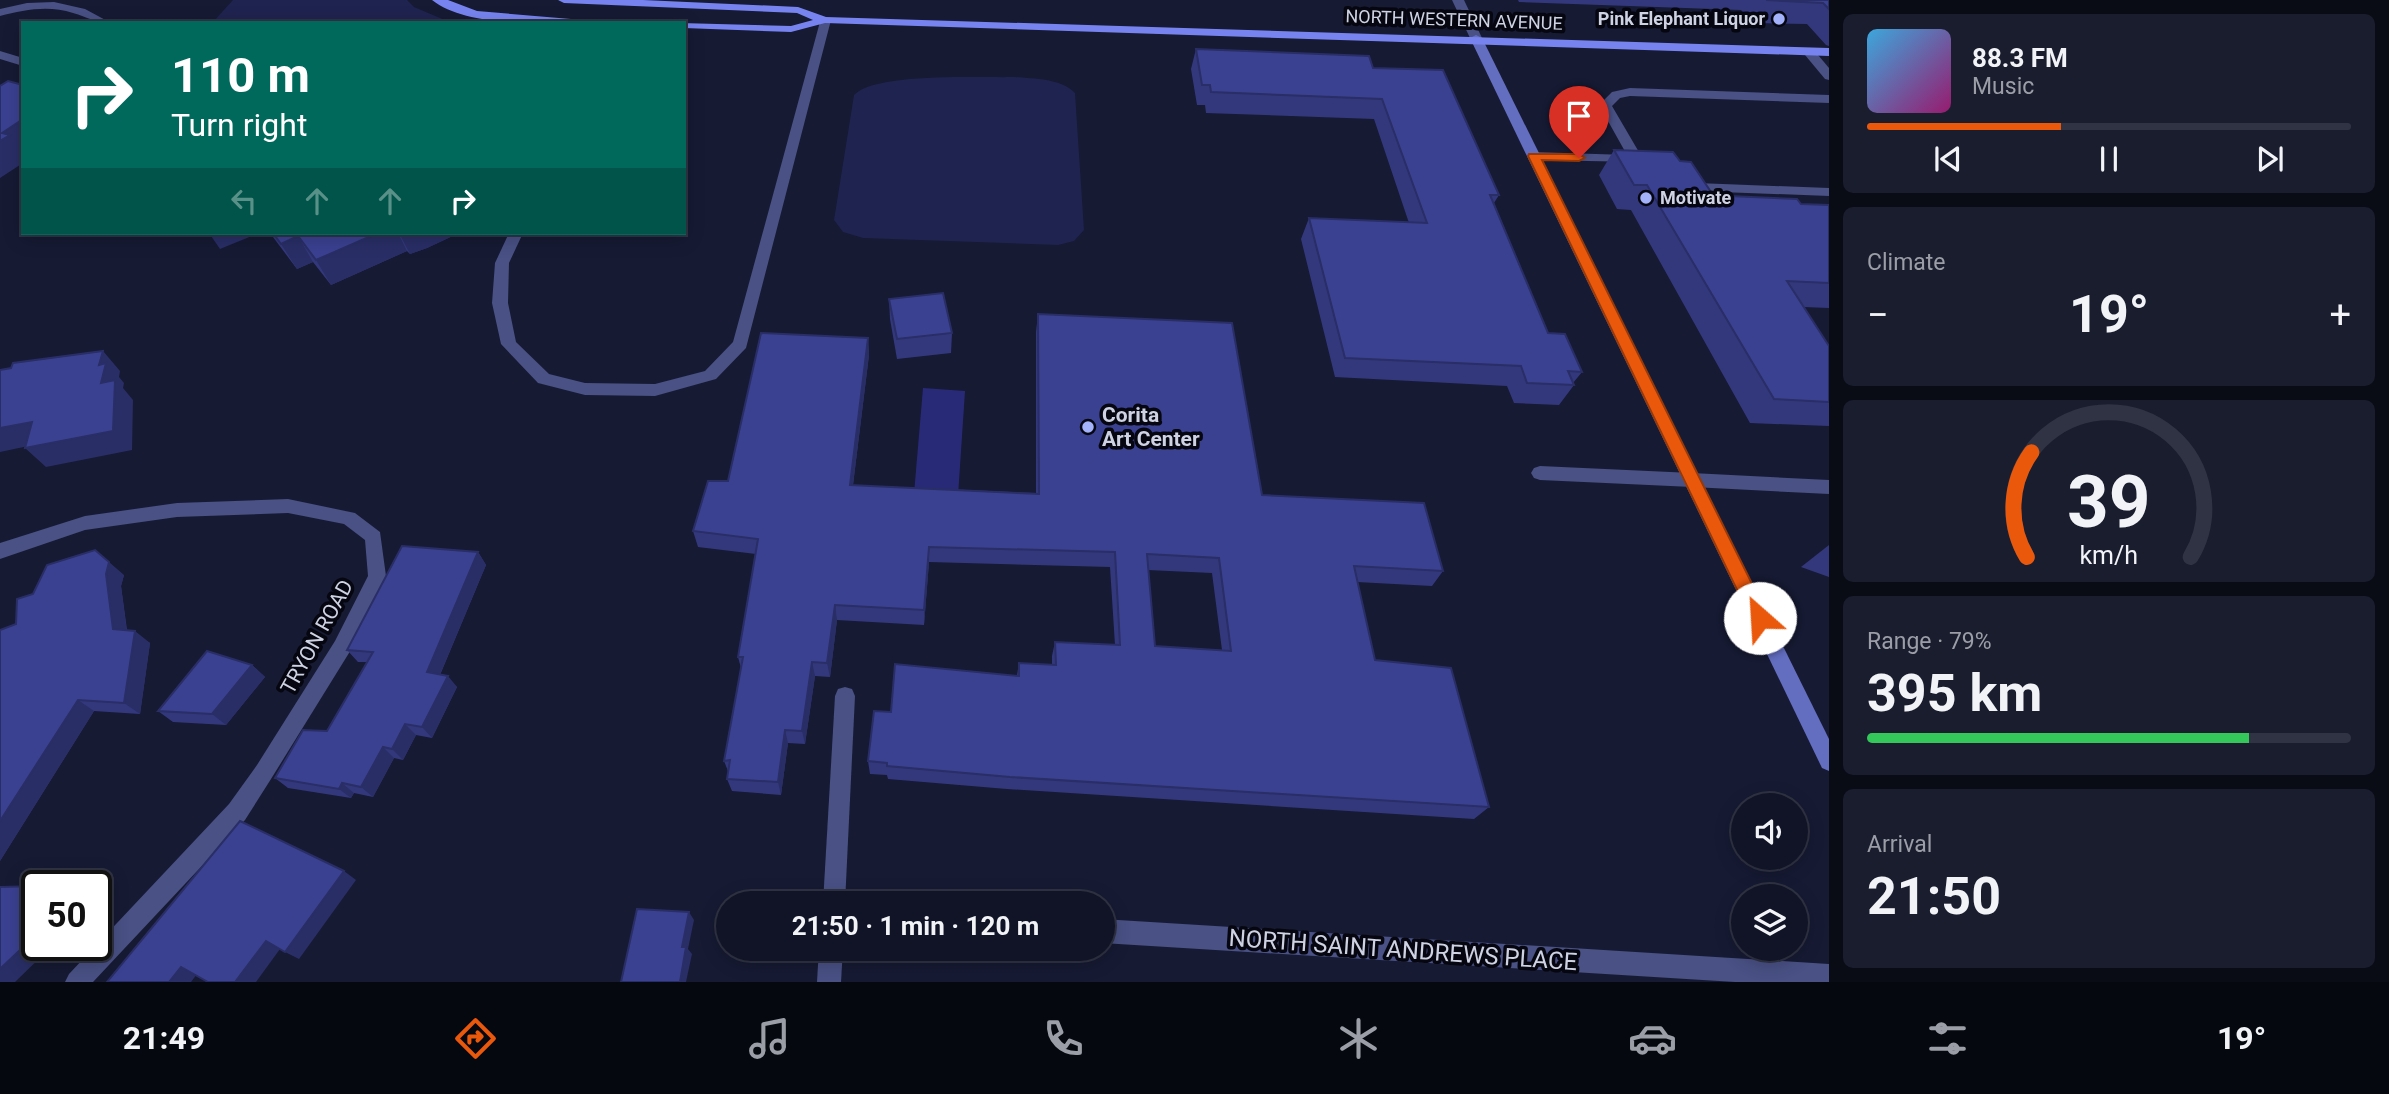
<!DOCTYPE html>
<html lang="en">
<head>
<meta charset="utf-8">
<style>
  :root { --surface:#101426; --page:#191d2e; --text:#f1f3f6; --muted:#9c9ea7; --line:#303343; --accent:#ea580c }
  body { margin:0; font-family:Roboto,sans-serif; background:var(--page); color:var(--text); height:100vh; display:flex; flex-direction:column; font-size:26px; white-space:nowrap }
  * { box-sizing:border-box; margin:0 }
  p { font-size:23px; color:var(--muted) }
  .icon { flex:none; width:38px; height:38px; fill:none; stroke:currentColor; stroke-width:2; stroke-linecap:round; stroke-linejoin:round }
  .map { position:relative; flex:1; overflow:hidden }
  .side { display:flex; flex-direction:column; gap:14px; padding:14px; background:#090b15; width:560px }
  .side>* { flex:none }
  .guide { position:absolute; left:21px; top:21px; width:665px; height:214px; border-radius:0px; box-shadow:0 4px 18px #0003,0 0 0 2px var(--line); background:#00695c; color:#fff; overflow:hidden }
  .fabs { position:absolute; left:1731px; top:793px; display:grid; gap:14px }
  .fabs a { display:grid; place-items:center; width:77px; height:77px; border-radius:50%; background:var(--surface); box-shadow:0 4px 18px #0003,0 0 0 2px var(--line); font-size:35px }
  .speed { position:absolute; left:21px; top:870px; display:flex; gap:14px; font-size:35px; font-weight:700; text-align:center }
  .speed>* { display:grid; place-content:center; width:91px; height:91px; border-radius:50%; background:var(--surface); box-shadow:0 4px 18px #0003,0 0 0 2px var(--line); line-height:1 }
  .speed .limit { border:4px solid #111; border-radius:10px; background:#fff; color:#111 }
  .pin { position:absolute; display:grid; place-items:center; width:60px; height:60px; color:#fff; margin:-72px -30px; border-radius:50% 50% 50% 0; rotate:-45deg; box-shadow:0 0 7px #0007 }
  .pin .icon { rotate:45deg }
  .me { position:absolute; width:77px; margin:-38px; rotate:334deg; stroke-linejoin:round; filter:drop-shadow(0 0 5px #0008) }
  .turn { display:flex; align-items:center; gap:24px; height:147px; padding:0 35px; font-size:32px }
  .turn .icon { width:91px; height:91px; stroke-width:2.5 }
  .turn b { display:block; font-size:49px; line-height:60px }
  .lanes { display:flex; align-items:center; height:66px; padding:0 35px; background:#0003; justify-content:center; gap:35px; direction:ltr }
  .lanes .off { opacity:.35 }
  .big { font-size:52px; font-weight:700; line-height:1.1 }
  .side .widget { flex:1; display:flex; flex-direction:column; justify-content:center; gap:10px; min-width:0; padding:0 24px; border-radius:10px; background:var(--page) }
  .side .dial { align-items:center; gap:0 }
  .dial svg { height:182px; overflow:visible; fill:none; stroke:var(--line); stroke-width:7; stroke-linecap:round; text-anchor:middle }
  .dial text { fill:var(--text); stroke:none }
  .song { display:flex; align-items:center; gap:21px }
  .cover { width:84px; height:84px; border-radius:10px; background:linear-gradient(135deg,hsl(200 70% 55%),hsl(320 70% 35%)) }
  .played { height:7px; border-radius:4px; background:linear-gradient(90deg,var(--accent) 40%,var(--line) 40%) }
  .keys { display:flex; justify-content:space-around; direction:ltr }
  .heat { display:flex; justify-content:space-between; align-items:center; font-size:38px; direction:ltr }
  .charge { height:10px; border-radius:5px; background:linear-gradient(90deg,#34c759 79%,var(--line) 0) }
  .trip { position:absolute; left:716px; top:891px; width:399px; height:70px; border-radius:35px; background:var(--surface); box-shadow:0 4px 18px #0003,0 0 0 2px var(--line); font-weight:700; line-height:70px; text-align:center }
  .dock { display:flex; height:112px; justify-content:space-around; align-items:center; background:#06080f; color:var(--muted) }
  .dock .icon { width:49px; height:49px }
  .dock .active { color:var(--accent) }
  .dock b { font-size:32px; color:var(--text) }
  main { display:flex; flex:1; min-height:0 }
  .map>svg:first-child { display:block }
  .green { fill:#1f234f }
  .water { fill:#282a77 }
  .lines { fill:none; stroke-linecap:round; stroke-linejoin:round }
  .service { fill:#495185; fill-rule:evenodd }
  .minor { fill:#495185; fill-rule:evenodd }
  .tertiary { fill:#495185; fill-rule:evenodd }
  .secondary { fill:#636ec1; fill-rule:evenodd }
  .primary { fill:#7784f0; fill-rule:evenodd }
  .wall { fill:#33387d; fill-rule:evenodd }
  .shaded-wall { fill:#292e66 }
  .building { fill:#3b4191; stroke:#292e66; stroke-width:2; fill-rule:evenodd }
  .route { fill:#ea580c; stroke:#983908; stroke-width:2 }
  .poi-dot { fill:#a4b2fc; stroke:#050610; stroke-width:2.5 }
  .labels { text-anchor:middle; stroke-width:7; stroke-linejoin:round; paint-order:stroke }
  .far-poi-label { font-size:18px; font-weight:bold; fill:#ced2e3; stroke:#050610; text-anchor:end }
  .far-street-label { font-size:18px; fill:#ced2e3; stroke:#050610 }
  .poi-label { font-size:21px; font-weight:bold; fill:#ced2e3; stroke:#050610; text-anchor:start }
  .street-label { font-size:21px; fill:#ced2e3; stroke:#050610 }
  .near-street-label { font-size:24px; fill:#ced2e3; stroke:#050610 }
</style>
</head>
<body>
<main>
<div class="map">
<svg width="1829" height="982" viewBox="0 0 1829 982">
  <rect width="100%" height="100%" fill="#161a33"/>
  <g class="green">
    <path d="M 233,0 L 407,0 L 414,7 L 452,23 L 212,23 Z"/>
    <path d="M 1015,77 C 1034,79 1060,78 1075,93 L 1084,230 L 1074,241 L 1058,245 L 863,238 L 843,232 L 834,220 L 854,95 C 876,72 980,78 1015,77 Z"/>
  </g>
  <path class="water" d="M 923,388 L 965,391 L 958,496 L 914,494 Z"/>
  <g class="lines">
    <g class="service">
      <path d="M 54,2 L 85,9 L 111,23 C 96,23 87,17 73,13 C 48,5 24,10 0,16 L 0,9 L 27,3 Z"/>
      <path d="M 821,18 L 831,20 L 746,348 L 716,379 L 655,396 L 585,395 L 538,383 L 501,344 L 492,303 L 495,263 L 509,233 L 523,233 L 509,263 L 508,303 L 516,342 L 549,374 L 585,383 L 655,384 L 705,371 L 733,342 Z"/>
      <path d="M 1805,49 L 1813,49 L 1829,68 L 1829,80 L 1825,79 L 1805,55 Z"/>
      <path d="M 0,51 L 23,58 L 23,66 L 0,59 Z"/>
      <path d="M 1630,88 L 1829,95 L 1829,103 L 1630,96 L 1620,98 L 1612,106 L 1643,159 L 1641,162 L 1534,160 L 1527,156 L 1534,152 L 1627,155 L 1599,105 L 1612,92 Z"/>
      <path d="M 1686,179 L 1697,183 L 1829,188 L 1829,196 L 1694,191 L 1679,183 Z"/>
      <path d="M 1540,466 L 1692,473 L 1698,475 L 1701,480 L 1698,485 L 1692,487 L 1540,480 L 1534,478 L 1531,473 L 1534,468 Z"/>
    </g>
    <g class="minor">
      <path d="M 1692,473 L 1829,480 L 1829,494 L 1692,487 L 1686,485 L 1683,480 L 1686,475 Z"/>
      <path d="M 288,499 L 355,513 L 380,532 L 386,576 L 349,653 L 271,779 L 245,820 L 93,982 L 65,982 L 69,974 L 229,804 L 257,765 L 335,641 L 368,576 L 365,540 L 344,524 L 288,513 L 177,517 L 85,530 L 0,559 L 0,543 L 85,516 L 177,503 Z"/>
      <path d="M 845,687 L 852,689 L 855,696 L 845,903 L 823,903 L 835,696 L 838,689 Z"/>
      <path d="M 1102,919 L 1829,964 L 1829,982 L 1735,982 L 1102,943 Z"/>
      <path d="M 819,948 L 843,948 L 841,982 L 817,982 Z"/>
    </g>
    <path class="tertiary" d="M 1452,0 L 1464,0 L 1482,38 L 1480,40 L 1470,38 Z"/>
    <path class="secondary" d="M 1476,35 L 1482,38 L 1829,739 L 1829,771 L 1822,768 L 1470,38 Z"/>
    <g class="primary">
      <path d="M 432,0 L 448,0 L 477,11 L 583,20 L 589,23 C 546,23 467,28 432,0 Z"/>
      <path d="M 558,0 L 643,0 L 798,7 L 826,17 L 1829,48 L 1829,56 L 825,23 L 791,32 L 684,28 L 684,23 L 680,23 L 791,26 L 813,20 L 797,13 L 564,3 Z"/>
    </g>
  </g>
  <g class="wall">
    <path d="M 1518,0 L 1829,0 L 1829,46 L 1826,45 L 1807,24 L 1752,23 L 1741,10 L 1519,2 Z"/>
    <path d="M 1196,49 L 1373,68 L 1499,195 L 1494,203 L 1548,333 L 1582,372 L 1573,383 L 1574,385 L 1559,405 L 1514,403 L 1507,386 L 1335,377 L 1301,239 L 1309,218 L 1409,223 L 1374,119 L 1206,113 L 1205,105 L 1197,105 L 1191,69 Z"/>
    <path d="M 1614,150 L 1680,161 L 1711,192 L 1729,196 L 1801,204 L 1829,205 L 1829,308 L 1804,307 L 1829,346 L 1829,426 L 1750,423 L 1631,210 L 1617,209 L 1599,175 Z"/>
    <path d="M 270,233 L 459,233 L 427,248 L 410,254 L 407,251 L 331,285 L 313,262 L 297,269 Z"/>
    <path d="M 889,299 L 952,333 L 951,353 L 897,359 L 890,319 Z"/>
    <path d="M 1038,314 L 1262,495 L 1443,571 L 1432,586 L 1357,582 L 1375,660 L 1489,807 L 1474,819 L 1007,789 L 888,779 L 887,775 L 870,774 L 868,761 L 891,712 L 1017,675 L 1019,663 L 1052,665 L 1052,656 L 1055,642 L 1115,645 L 1110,567 L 929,562 L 924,625 L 837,620 L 830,677 L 815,676 L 805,744 L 788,743 L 781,795 L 732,791 L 727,779 L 728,771 L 724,761 L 741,668 L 738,657 L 756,554 L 698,547 L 693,531 L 728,481 L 868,338 L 869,355 L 853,485 L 1036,493 L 1036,332 ZM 1148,570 L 1212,573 L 1222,650 L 1155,646 Z"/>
    <path d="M 1829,545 L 1829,577 L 1801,567 Z"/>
    <path d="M 478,552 L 486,565 L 440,675 L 457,687 L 432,738 L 416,735 L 403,760 L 394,758 L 373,797 L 354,793 L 351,798 L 288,788 L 275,778 L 327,731 L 367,662 L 358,662 L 347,650 Z"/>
    <path d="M 124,575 L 121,586 L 127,630 L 150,643 L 140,714 L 94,711 L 0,861 L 0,630 L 16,624 Z"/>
    <path d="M 252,665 L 265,677 L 226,725 L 173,722 L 158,711 Z"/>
  </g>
  <g class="shaded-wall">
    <path d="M 23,119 L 23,163 L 0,178 L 0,141 L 2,133 Z"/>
    <path d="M 209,233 L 259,233 L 220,249 Z"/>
    <path d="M 378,233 L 398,233 L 407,251 L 331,285 L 316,260 Z"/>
    <path d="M 399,233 L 459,233 L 427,248 L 410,254 Z"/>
    <path d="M 298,236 L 313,262 L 297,269 L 281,244 Z"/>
    <path d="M 868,338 L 869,355 L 851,501 L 850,485 Z"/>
    <path d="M 103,351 L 120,371 L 119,377 L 124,383 L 123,388 L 133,400 L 132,450 L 46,467 L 25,448 L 101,383 L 99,365 Z"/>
    <path d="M 32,422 L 52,441 L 0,452 L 0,428 Z"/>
    <path d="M 929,547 L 929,562 L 924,625 L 924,610 Z"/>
    <path d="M 478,552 L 486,565 L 436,684 L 427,672 Z"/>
    <path d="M 109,562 L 124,575 L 121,586 L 128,641 L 113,629 L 106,574 Z"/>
    <path d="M 835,605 L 837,620 L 830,677 L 827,663 Z"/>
    <path d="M 135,631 L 150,643 L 140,714 L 124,703 Z"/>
    <path d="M 812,662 L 815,676 L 805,744 L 802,731 Z"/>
    <path d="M 252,665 L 265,677 L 226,725 L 212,714 Z"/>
    <path d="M 448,676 L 457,687 L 432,738 L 422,727 Z"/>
    <path d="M 78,700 L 94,711 L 0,861 L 0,821 Z"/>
    <path d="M 405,724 L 416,735 L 403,760 L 392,749 Z"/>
    <path d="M 785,730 L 788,743 L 781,795 L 778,782 Z"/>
    <path d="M 383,747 L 394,758 L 373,797 L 361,787 Z"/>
    <path d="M 342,783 L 354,793 L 351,798 L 339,789 Z"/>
    <path d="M 344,871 L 356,880 L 299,959 L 285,952 Z"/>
    <path d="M 96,887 L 108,892 L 96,904 Z"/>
    <path d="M 689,912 L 694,920 L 688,949 L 692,954 L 686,982 L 680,982 L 682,947 Z"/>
    <path d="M 37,934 L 37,945 L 53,945 L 15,982 L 0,982 L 0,969 Z"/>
    <path d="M 266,941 L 280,949 L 256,982 L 235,982 Z"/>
    <path d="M 181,967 L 197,974 L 191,982 L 169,982 Z"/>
  </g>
  <g class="building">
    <path d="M 1766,0 L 1829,0 L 1829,9 L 1823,3 Z"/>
    <path d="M 1196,49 L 1369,56 L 1373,68 L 1443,70 L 1499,195 L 1490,195 L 1548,333 L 1565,334 L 1582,372 L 1568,371 L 1574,385 L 1527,383 L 1521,366 L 1345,358 L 1309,218 L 1427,223 L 1382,99 L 1211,92 L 1210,85 L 1202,85 Z"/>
    <path d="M 8,81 L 23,85 L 23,119 L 2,133 L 10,135 L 0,141 L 0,86 Z"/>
    <path d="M 1614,150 L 1673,152 L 1680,161 L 1691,162 L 1711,192 L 1727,193 L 1729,196 L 1797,199 L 1801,204 L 1829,205 L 1829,283 L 1787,281 L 1829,346 L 1829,402 L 1774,399 L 1647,185 L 1634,185 Z"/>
    <path d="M 273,233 L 378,233 L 316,260 L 298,236 L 281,244 Z"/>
    <path d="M 943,293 L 952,333 L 897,339 L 889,299 Z"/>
    <path d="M 1038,314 L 1232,323 L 1262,495 L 1424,503 L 1443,571 L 1354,566 L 1375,660 L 1451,668 L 1489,807 L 1010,777 L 887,766 L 887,763 L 868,761 L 874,711 L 891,712 L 895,664 L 1019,676 L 1019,663 L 1056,665 L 1055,642 L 1120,645 L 1115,552 L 929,547 L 924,610 L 835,605 L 827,663 L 812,662 L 802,731 L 785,730 L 778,782 L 727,779 L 730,760 L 724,761 L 743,657 L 738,657 L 758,539 L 693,531 L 708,481 L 728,481 L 761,333 L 868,338 L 850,485 L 1039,494 ZM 1147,554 L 1219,558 L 1231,651 L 1155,646 Z"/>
    <path d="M 103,351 L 99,365 L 106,363 L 101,383 L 115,380 L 113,431 L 25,448 L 32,422 L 0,428 L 0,370 L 11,368 L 13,363 Z"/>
    <path d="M 402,546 L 478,552 L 427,672 L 448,676 L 422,727 L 405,724 L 392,749 L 383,747 L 361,787 L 342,783 L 339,789 L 275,778 L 303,730 L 327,731 L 373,652 L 347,650 Z"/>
    <path d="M 95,550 L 109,562 L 106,574 L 113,629 L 135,631 L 124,703 L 78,700 L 0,821 L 0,630 L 16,624 L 17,599 L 33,594 L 47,565 Z"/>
    <path d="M 207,651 L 252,665 L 212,714 L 158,711 Z"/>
    <path d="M 240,821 L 344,871 L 285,952 L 266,941 L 235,982 L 208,982 L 181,967 L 169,982 L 107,982 Z"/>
    <path d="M 90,884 L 89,886 L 50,886 Z"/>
    <path d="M 37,886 L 37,934 L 0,969 L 0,887 Z"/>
    <path d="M 637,909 L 689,912 L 682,947 L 686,947 L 680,982 L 621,982 Z"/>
  </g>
  <path class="route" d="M 1529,154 L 1579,154 L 1585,158 L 1579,161 L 1542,160 L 1766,612 L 1768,618 L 1766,623 L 1753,623 L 1528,156 Z"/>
  <g class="poi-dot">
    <circle cx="1779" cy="19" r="7"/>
    <circle cx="1646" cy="198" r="7"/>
    <circle cx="1088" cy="427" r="7"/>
  </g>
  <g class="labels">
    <g class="far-poi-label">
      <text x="1765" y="25">Pink Elephant Liquor</text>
      <text x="1660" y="204" text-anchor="start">Motivate</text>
    </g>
    <g class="far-street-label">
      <text transform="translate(1454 20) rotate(2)" y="6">NORTH WESTERN AVENUE</text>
    </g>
    <g class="poi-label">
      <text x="1102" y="422">Corita<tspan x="1102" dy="24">Art Center</tspan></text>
    </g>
    <g class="street-label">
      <text transform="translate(317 637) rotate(-61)" y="7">TRYON ROAD</text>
    </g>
    <g class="near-street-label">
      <text transform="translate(1403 950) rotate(4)" y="8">NORTH SAINT ANDREWS PLACE</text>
    </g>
  </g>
</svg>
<div class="fabs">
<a><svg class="icon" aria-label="sound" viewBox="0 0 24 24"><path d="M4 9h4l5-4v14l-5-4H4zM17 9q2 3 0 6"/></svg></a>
<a><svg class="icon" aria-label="layers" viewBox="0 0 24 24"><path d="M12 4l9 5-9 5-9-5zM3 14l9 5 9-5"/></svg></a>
</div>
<div class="speed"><div class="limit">50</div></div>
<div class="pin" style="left:1579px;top:158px;background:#d93025"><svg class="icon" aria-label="arrive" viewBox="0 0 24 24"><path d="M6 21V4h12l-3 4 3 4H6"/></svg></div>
<svg class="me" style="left:1760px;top:618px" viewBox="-20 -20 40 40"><circle r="19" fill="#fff"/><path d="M0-13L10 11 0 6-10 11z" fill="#ea580c"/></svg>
<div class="trip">21:50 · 1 min · 120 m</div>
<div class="guide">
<div class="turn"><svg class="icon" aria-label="right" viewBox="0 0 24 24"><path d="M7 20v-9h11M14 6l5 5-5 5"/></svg><div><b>110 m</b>Turn right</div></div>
<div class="lanes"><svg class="icon off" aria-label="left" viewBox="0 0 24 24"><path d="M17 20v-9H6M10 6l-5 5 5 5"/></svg><svg class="icon off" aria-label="ahead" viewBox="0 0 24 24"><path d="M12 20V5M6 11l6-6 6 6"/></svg><svg class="icon off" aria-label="ahead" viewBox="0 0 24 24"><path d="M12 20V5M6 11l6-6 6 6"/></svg><svg class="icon" aria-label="right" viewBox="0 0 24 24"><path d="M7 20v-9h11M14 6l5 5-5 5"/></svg></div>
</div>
</div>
<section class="side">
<div class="widget">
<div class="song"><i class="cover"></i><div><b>88.3 FM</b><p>Music</p></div></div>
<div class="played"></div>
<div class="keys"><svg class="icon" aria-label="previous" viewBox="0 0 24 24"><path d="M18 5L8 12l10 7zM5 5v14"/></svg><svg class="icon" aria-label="pause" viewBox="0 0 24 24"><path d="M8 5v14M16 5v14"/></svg><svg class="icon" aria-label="next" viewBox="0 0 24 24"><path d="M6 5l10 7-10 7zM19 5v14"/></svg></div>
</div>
<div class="widget"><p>Climate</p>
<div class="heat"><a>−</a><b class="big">19°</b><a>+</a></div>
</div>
<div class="widget dial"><svg viewBox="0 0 100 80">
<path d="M14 69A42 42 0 1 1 86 69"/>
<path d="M14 69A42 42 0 0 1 16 23" stroke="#ea580c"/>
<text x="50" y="56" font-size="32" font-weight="700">39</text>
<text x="50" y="72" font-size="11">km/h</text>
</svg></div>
<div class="widget"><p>Range · 79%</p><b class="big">395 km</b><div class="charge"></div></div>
<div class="widget"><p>Arrival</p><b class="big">21:50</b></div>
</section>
</main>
<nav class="dock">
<b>21:49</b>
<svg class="icon active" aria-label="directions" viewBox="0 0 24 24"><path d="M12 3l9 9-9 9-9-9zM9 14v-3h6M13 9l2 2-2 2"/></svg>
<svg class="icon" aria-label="music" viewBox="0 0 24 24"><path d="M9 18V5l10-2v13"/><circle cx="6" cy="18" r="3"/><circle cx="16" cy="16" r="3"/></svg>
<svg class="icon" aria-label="phone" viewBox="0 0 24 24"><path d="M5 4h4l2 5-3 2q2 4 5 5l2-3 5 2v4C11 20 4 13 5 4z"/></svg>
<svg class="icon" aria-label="climate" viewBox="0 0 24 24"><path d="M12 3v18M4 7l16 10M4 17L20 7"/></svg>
<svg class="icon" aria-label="car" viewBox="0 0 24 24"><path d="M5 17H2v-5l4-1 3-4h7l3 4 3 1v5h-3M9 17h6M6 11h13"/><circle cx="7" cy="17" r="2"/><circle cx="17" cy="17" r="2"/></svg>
<svg class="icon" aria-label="filters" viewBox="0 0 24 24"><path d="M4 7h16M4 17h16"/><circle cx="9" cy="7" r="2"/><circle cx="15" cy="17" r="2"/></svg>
<b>19°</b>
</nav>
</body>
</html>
